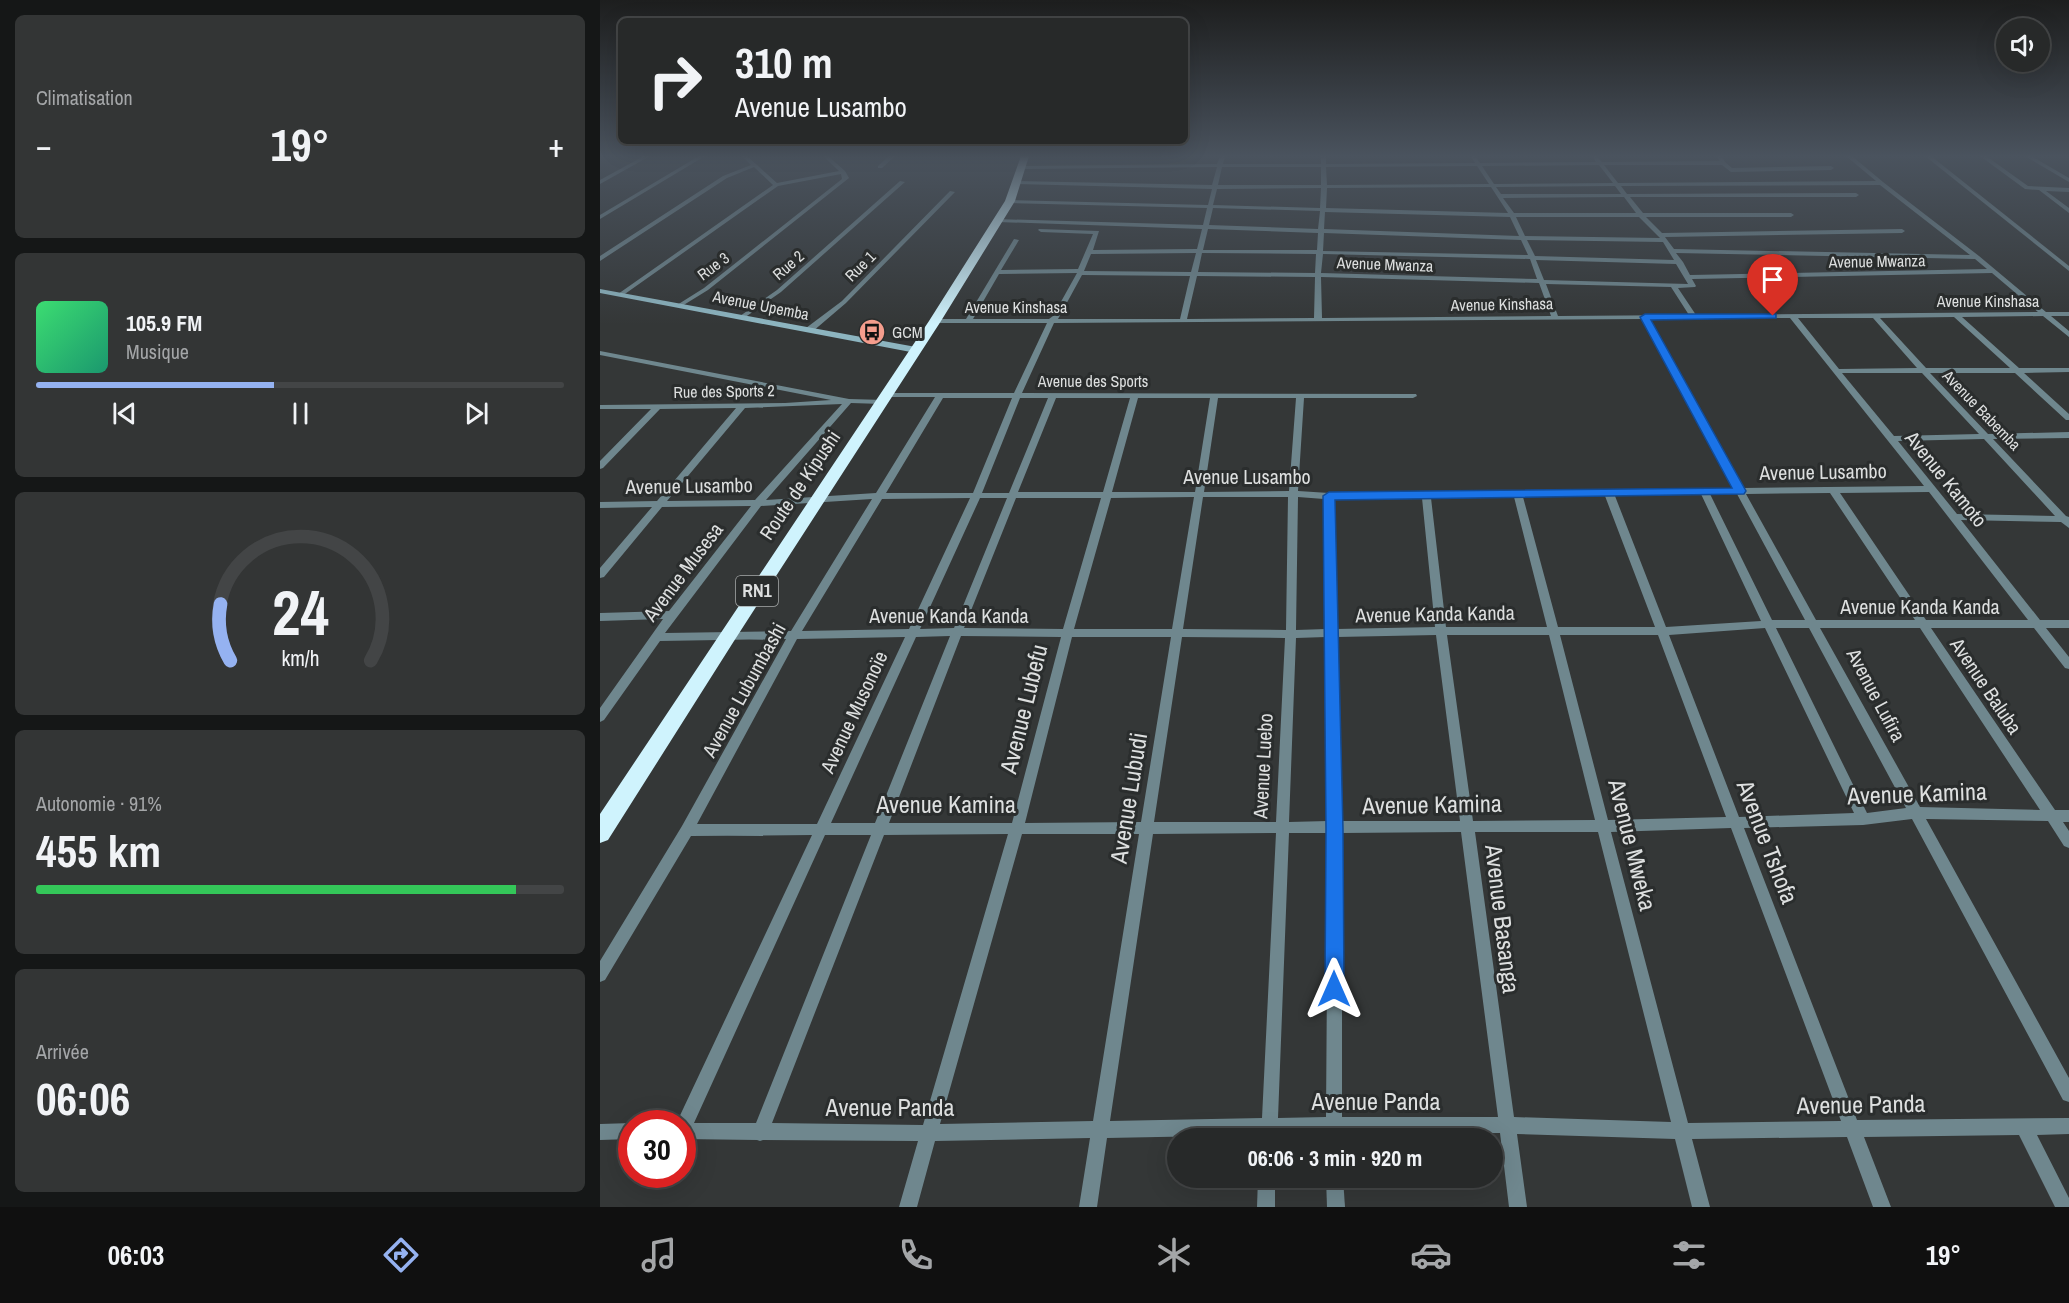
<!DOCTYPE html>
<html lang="fr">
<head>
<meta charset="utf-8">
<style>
  :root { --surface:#272929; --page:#333535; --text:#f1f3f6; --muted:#a4a6a8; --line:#434546; --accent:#95b2f1 }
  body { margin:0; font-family:"Archivo Narrow",sans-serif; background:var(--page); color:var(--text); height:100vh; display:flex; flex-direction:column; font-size:22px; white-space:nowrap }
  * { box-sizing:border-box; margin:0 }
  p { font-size:20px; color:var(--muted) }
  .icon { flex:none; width:33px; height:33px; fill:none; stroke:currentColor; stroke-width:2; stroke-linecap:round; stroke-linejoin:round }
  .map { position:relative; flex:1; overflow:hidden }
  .drawer { display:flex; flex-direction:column; gap:15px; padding:15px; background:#151717; width:600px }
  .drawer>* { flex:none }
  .guide { position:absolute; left:18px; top:18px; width:570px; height:126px; border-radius:9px; box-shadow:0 6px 24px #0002,0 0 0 2px var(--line); background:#272929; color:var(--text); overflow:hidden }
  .controls { position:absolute; left:1396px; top:18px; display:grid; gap:12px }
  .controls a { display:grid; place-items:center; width:54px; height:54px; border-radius:50%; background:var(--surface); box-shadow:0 6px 24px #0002,0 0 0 2px var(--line); font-size:30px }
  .speed { position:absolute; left:18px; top:1110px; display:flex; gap:12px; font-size:30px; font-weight:700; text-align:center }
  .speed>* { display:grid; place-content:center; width:78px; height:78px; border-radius:50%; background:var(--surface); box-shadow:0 6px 24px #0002,0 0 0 2px var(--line); line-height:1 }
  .speed .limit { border:9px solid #d22; background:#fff; color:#111 }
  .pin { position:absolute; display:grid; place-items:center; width:51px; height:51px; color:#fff; margin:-62px -26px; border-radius:50% 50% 50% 0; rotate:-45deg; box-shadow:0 0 6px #0007 }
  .pin .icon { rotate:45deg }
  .me { position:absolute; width:66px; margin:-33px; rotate:0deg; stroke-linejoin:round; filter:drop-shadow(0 0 4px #0008) }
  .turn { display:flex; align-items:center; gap:21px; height:126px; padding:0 18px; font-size:27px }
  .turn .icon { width:78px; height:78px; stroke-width:2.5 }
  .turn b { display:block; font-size:42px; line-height:51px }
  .big { font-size:45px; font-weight:800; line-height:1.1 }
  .drawer .widget { flex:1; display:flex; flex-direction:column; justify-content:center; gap:9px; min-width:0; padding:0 21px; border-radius:9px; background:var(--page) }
  .drawer .dial { align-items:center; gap:0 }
  .dial svg { height:156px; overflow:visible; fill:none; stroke:var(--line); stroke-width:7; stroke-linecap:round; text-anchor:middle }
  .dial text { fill:var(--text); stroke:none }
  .song { display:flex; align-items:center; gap:18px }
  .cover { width:72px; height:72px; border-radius:9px; background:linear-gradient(135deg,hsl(140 70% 55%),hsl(160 70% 35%)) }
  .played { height:6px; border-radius:3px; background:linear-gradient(90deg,var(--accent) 45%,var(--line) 45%) }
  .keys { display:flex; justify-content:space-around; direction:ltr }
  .heat { display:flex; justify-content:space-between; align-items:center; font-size:33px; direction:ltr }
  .charge { height:9px; border-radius:4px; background:linear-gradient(90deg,#34c759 91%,var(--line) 0) }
  .trip { position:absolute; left:567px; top:1128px; width:336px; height:60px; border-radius:30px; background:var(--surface); box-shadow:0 6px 24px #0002,0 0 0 2px var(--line); font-weight:800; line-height:60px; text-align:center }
  .tab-bar { display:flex; height:96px; justify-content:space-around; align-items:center; background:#101010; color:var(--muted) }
  .tab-bar .icon { width:42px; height:42px }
  .tab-bar .selected { color:var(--accent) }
  .tab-bar b { font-size:27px; color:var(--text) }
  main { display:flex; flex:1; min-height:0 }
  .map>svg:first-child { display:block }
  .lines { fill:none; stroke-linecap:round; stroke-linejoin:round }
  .street { fill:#6f878e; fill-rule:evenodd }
  .secondary { fill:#8db5c0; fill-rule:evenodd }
  .highway { fill:#cff3fd; fill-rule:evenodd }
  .route { fill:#1a73e8; stroke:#114b97; stroke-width:1.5 }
  .labels { text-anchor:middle; stroke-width:6; stroke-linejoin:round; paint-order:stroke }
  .far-street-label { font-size:16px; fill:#dddfdf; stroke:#2a2d2d }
  .far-poi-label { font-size:16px; fill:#dddfdf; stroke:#2a2d2d; text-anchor:start }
  .shield { fill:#2a2d2d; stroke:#a7aaaa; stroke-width:1.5 }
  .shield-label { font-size:18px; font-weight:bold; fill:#dddfdf }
  .street-label { font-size:20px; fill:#dddfdf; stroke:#2a2d2d }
  .near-street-label { font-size:24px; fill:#dddfdf; stroke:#2a2d2d }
</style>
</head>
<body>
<main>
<section class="drawer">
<div class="widget"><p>Climatisation</p>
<div class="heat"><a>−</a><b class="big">19°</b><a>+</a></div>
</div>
<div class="widget">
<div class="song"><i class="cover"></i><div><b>105.9 FM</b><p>Musique</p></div></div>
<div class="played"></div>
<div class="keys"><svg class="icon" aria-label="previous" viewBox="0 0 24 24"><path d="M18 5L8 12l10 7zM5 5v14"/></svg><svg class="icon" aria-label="pause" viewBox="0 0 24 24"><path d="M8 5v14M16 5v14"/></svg><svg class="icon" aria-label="next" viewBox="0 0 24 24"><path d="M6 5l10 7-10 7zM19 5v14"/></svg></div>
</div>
<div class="widget dial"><svg viewBox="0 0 100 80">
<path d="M14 69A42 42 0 1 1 86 69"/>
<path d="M14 69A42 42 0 0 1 9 40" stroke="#95b2f1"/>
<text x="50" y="56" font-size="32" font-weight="700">24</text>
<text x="50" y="72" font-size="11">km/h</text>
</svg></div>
<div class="widget"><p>Autonomie · 91%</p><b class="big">455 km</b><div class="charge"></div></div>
<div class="widget"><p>Arrivée</p><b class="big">06:06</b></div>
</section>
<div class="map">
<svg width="1469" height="1207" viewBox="0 0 1469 1207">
  <rect width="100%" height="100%" fill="#343737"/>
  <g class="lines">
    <g class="street">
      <path d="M 44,156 L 50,156 L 0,184 L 0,180 Z"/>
      <path d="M 99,156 L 105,156 L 0,219 L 0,215 Z"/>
      <path d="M 142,156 L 147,156 L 177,183 L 239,171 L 223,156 L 228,156 L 245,171 L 249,178 L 108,290 L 82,306 L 77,305 L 104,288 L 242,179 L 241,174 L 178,186 L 22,296 L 18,296 L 18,294 L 173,185 L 154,167 L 127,178 L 0,261 L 0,256 L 123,176 L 151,165 Z"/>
      <path d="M 289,156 L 295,156 L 282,168 L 278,168 L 278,166 Z"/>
      <path d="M 620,156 L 625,156 L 623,164 L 721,164 L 721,156 L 726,156 L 726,164 L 875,163 L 871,156 L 875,156 L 880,163 L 996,162 L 992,156 L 996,156 L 1002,162 L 1120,161 L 1116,156 L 1121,156 L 1125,162 L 1132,168 L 1231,166 L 1234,168 L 1231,170 L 1131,172 L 1122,165 L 1004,165 L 1018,183 L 1276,181 L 1246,156 L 1252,156 L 1283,182 L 1379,256 L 1446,312 L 1469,312 L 1469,316 L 1451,316 L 1469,331 L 1469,337 L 1443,316 L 1362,317 L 1419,368 L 1469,368 L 1469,372 L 1424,373 L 1469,414 L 1469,420 L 1466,420 L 1415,373 L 1330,373 L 1388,434 L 1469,432 L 1469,438 L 1393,439 L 1466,516 L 1469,517 L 1469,528 L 1461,522 L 1361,520 L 1440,620 L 1469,620 L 1469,628 L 1446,628 L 1469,657 L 1469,669 L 1465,668 L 1434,628 L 1331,628 L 1455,810 L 1469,810 L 1469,822 L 1463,822 L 1469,831 L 1469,848 L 1464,846 L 1448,821 L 1326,819 L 1469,1078 L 1469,1102 L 1463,1100 L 1312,819 L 1263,825 L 1144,828 L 1257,1120 L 1469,1118 L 1469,1134 L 1437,1135 L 1469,1198 L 1469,1207 L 1455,1207 L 1419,1135 L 1264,1137 L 1291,1207 L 1273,1207 L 1247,1137 L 1092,1139 L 1110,1207 L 1092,1207 L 1075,1139 L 917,1134 L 927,1207 L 909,1207 L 900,1133 L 742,1134 L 742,1138 L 726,1138 L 726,1134 L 678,1134 L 677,1138 L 661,1138 L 661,1135 L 507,1138 L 497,1207 L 479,1207 L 490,1138 L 335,1141 L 317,1207 L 299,1207 L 318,1141 L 163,1140 L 160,1141 L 157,1140 L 82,1139 L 82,1124 L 76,1124 L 212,835 L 91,836 L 5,980 L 0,982 L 0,961 L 82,826 L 186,639 L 60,641 L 4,720 L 0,722 L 0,708 L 63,619 L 0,621 L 0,613 L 69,611 L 151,506 L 62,507 L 4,577 L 0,578 L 0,568 L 52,507 L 0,508 L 0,502 L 57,501 L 136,408 L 60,409 L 3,468 L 0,469 L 0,461 L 51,409 L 0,409 L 0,405 L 185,403 L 231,400 L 0,355 L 0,351 L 249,399 L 285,400 L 286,402 L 282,404 L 251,403 L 166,500 L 276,493 L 335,397 L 287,397 L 283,395 L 284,393 L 414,393 L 447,323 L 335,323 L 331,321 L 335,319 L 366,319 L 414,239 L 419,240 L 401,270 L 478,269 L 493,234 L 441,232 L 438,230 L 439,229 L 499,231 L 493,250 L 597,249 L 602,229 L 398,222 L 395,220 L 396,219 L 603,225 L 607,208 L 410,203 L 408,202 L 408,200 L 608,205 L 612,189 L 417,184 L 415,183 L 415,181 L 612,185 L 617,167 L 422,169 L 420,166 L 617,164 ZM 999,165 L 1013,183 L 894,184 L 882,166 ZM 877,166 L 889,184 L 727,185 L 726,167 ZM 622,167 L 721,167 L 721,185 L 618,185 ZM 1280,185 L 1370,255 L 1074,249 L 1065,237 L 1302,233 L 1305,231 L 1302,229 L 1062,233 L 1046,217 L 1191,217 L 1194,215 L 1191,213 L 1043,213 L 1030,197 L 1256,197 L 1259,195 L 1256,193 L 1027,194 L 1021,186 ZM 1015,186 L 1021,194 L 901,194 L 896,187 ZM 891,187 L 908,213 L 726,208 L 727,188 ZM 721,188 L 720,208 L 613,205 L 617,189 ZM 1024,197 L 1036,213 L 914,213 L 903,198 ZM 613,208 L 720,211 L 718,229 L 609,225 ZM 725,212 L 910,217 L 919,236 L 724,229 ZM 916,217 L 1039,217 L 1060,238 L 925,236 ZM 608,229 L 718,233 L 717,250 L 603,250 ZM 724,233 L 921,240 L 928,255 L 723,251 ZM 927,240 L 1063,242 L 1074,260 L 935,256 ZM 596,253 L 591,272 L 484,271 L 491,254 ZM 602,253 L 716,254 L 715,273 L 598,272 ZM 1076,253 L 1375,259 L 1387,269 L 1090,275 L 1083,262 ZM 723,254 L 930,259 L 937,279 L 721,273 ZM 936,260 L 1076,264 L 1088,284 L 944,280 ZM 477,273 L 453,316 L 449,319 L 373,319 L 399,274 ZM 1392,273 L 1438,312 L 1096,315 L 1078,288 L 1095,287 L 1096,286 L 1092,279 ZM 482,275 L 590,276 L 580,319 L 458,319 ZM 597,276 L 715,277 L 714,318 L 587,319 ZM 721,277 L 939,283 L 951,316 L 722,318 ZM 946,284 L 1071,287 L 1089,315 L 958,316 ZM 1354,317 L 1410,368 L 1326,368 L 1280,318 ZM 1190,318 L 1324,486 L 1143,488 L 1050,319 ZM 1198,318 L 1273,318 L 1317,368 L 1239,369 ZM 1043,319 L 1134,488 L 729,493 L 698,491 L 704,398 L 813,398 L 817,396 L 816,394 L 422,393 L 454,323 ZM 1242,373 L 1322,373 L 1379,434 L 1294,436 ZM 343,398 L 412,398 L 373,493 L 286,493 ZM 420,398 L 448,398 L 409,493 L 382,493 ZM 456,398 L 530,398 L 503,492 L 418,492 ZM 538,398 L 610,398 L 595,492 L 512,492 ZM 618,398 L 696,398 L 689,491 L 604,492 ZM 242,404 L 155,500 L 67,501 L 145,408 ZM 1384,439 L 1455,516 L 1357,514 L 1298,441 ZM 1329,492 L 1428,620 L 1326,620 L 1240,493 ZM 1230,493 L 1315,620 L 1216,620 L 1146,494 ZM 1101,494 L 1161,621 L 1066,627 L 1015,496 ZM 1110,494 L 1137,494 L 1205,620 L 1172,620 ZM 1005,496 L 1055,627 L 958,627 L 923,497 ZM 594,497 L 572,629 L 474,629 L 511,498 ZM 603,497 L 688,497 L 686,630 L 583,629 ZM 698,497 L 724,499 L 726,629 L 696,630 ZM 914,497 L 947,627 L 846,627 L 831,498 ZM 370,498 L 309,629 L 202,631 L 282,499 ZM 380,498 L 407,498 L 354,628 L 320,629 ZM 416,498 L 501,498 L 463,629 L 364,628 ZM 822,498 L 835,627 L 737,629 L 734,499 ZM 272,499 L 191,631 L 65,633 L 161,506 ZM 1165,628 L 1254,813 L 1139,817 L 1069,635 ZM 1176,628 L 1209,628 L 1306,808 L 1267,813 ZM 1220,628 L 1320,628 L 1440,810 L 1320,807 ZM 836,635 L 860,821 L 741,821 L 737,637 ZM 847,635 L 949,635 L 995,820 L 873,821 ZM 960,635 L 1058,635 L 1126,817 L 1008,820 ZM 350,636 L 275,823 L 231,823 L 316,637 ZM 361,636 L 461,637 L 412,823 L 289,823 ZM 305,637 L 217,824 L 97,824 L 197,639 ZM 472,637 L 571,637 L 541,822 L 425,823 ZM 582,637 L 685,638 L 676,822 L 554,822 ZM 726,637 L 728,821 L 689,822 L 696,638 ZM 1131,828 L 1241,1121 L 1088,1123 L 1011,832 ZM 861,832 L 898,1117 L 742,1117 L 742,833 ZM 875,832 L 998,832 L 1071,1122 L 914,1117 ZM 676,833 L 662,1118 L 510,1121 L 553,834 ZM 689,833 L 728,833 L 726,1117 L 678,1118 ZM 408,834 L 323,1125 L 172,1123 L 284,835 ZM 422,834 L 539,834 L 493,1121 L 340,1124 ZM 225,835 L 271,835 L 156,1123 L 94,1123 Z"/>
      <path d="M 1325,156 L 1331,156 L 1469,266 L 1469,271 Z"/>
      <path d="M 1380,156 L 1386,156 L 1428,186 L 1469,188 L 1469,192 L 1446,191 L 1469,208 L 1469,213 L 1439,190 L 1425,189 Z"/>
      <path d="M 1425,156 L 1431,156 L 1469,178 L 1469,182 Z"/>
      <path d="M 300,181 L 305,182 L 181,292 L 144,318 L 140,318 L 140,316 L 177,290 Z"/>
      <path d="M 350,191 L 355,192 L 246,303 L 212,332 L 206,332 L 206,328 L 242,301 Z"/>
      <path d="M 32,1123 L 34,1124 L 32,1124 L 32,1139 L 0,1140 L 0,1124 Z"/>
      <path d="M 658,1178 L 675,1178 L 675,1207 L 657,1207 Z"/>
      <path d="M 726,1178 L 743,1178 L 745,1207 L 727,1207 Z"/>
    </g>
    <path class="secondary" d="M 0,289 L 316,347 L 320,350 L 316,353 L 0,293 Z"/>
    <path class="highway" d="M 421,156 L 429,156 L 415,201 L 341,321 L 134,641 L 8,840 L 0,843 L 0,814 L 329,321 L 405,201 Z"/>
  </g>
  <linearGradient id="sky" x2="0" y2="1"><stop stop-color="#1d1e1e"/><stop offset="0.48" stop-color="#4a535e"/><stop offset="1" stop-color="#4a535e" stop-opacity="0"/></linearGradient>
  <rect width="1469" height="325" fill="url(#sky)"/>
  <path class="route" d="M 1173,314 L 1176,314 L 1176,318 L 1051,320 L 1146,491 L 1144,494 L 735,500 L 743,829 L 744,989 L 741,996 L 734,999 L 727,996 L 725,989 L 726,829 L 723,496 L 729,492 L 1132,488 L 1040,317 L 1045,314 Z"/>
  <defs>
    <symbol id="bus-disc" viewBox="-11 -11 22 22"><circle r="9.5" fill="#f59d8d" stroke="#2a2d2d"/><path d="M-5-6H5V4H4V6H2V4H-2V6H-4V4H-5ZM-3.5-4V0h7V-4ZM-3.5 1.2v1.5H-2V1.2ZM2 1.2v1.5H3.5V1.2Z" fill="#111"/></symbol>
  </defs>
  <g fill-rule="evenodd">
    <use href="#bus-disc" x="257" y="317" width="30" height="30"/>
  </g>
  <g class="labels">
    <g class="far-street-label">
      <text transform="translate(1277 261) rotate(-1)" y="6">Avenue Mwanza</text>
      <text transform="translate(785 264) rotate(2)" y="6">Avenue Mwanza</text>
      <text transform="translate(188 265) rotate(-41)" y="6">Rue 2</text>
      <text transform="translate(113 266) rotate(-37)" y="6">Rue 3</text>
      <text transform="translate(260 266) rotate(-45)" y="6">Rue 1</text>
      <text x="1388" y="307">Avenue Kinshasa</text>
      <text transform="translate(902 304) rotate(-1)" y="6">Avenue Kinshasa</text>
      <text transform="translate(161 305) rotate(11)" y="6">Avenue Upemba</text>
      <text x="416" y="313">Avenue Kinshasa</text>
      <text x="493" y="387">Avenue des Sports</text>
      <text transform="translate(124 391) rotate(-1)" y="6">Rue des Sports 2</text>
      <text transform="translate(1382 410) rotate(46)" y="6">Avenue Babemba</text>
    </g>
    <g class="far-poi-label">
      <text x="292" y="338">GCM</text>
    </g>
    <rect class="shield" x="136" y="576" width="42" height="30" rx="4.5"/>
    <g class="shield-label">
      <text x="157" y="597">RN1</text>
    </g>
    <g class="street-label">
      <text transform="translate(1223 472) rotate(-1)" y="7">Avenue Lusambo</text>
      <text x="647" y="484">Avenue Lusambo</text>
      <text transform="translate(1346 479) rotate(51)" y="7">Avenue Kamoto</text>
      <text transform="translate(200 485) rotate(-56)" y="7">Route de Kipushi</text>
      <text transform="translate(89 486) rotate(-1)" y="7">Avenue Lusambo</text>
      <text transform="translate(83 572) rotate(-53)" y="7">Avenue Musesa</text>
      <text x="1320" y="614">Avenue Kanda Kanda</text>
      <text transform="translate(835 614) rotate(-1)" y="7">Avenue Kanda Kanda</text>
      <text x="349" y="623">Avenue Kanda Kanda</text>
      <text transform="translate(1386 686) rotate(56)" y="7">Avenue Baluba</text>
      <text transform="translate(144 690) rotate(-61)" y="7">Avenue Lubumbashi</text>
      <text transform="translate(1276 695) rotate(62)" y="7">Avenue Lufira</text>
      <text transform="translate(254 712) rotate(-65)" y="7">Avenue Musonoïe</text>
      <text transform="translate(663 766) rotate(-87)" y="7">Avenue Luebo</text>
    </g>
    <g class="near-street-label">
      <text transform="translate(424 709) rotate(-76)" y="8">Avenue Lubefu</text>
      <text transform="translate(1317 794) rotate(-2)" y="8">Avenue Kamina</text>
      <text transform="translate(529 798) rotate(-81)" y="8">Avenue Lubudi</text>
      <text x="346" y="813">Avenue Kamina</text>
      <text transform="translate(832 805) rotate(-1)" y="8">Avenue Kamina</text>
      <text transform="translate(1167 842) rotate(69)" y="8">Avenue Tshofa</text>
      <text transform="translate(1032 845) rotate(76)" y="8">Avenue Mweka</text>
      <text transform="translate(902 919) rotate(83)" y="8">Avenue Basanga</text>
      <text x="776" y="1110">Avenue Panda</text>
      <text transform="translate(1261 1105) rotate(-1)" y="8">Avenue Panda</text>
      <text x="290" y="1116">Avenue Panda</text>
    </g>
  </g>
</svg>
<div class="controls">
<a><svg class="icon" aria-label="sound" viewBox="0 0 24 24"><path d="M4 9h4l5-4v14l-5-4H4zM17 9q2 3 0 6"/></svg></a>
</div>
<div class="speed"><div class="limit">30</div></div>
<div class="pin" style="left:1173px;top:316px;background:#d93025"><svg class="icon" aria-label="arrive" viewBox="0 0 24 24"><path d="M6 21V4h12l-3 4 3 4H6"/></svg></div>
<svg class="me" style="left:734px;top:989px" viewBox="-20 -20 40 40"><path d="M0-17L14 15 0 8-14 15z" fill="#1a73e8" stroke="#fff" stroke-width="4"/></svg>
<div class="trip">06:06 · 3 min · 920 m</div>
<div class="guide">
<div class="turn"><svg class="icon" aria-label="right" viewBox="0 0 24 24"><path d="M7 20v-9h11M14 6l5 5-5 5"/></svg><div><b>310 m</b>Avenue Lusambo</div></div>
</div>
</div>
</main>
<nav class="tab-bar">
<b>06:03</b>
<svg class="icon selected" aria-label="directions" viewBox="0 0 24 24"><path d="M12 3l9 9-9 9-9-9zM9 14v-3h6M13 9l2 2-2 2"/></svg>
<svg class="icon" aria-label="music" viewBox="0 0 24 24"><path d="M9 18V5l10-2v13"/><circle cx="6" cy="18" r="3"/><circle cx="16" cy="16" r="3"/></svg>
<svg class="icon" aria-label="phone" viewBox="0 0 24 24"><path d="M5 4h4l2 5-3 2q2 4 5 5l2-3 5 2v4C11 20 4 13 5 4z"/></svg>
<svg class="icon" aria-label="climate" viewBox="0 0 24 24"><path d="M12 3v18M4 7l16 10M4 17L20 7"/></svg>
<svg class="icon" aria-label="car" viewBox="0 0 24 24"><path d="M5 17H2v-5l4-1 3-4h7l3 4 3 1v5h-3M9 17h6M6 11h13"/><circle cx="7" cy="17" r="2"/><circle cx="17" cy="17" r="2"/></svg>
<svg class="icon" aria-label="filters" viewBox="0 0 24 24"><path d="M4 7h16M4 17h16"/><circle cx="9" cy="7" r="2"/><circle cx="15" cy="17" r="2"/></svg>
<b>19°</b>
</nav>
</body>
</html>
